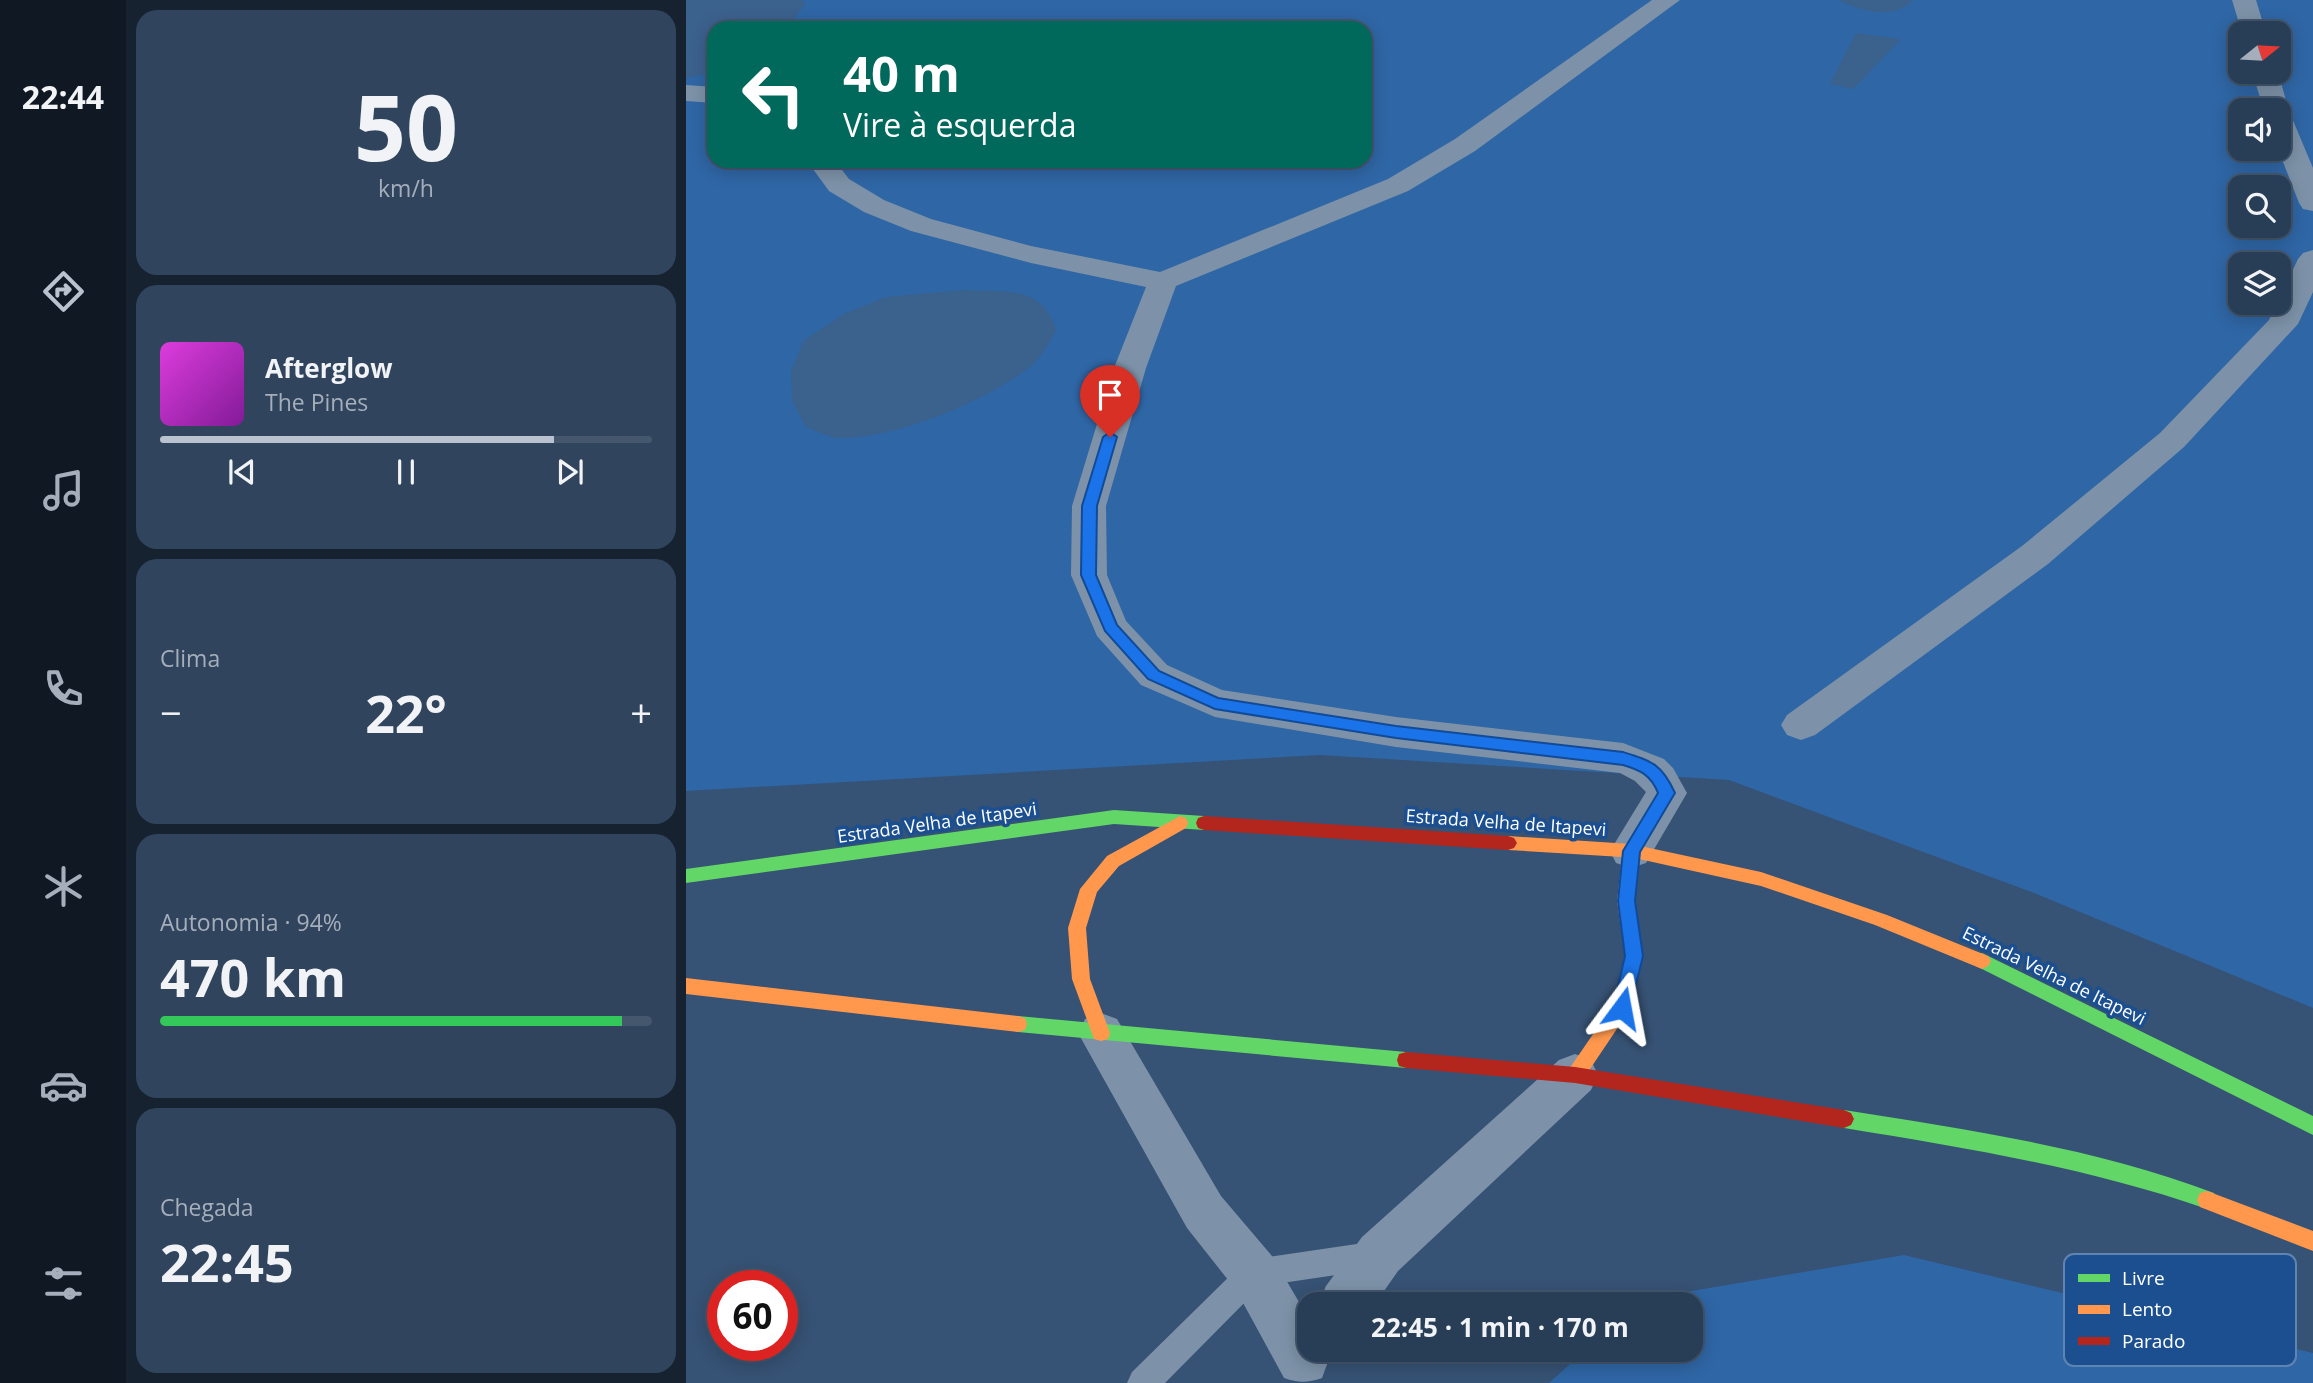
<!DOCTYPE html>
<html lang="pt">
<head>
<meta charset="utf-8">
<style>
  :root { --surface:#283e57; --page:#30455d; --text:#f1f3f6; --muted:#a5aeba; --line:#44576d; --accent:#b9c2ce }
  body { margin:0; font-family:"Open Sans",sans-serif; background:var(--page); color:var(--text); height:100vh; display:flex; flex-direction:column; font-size:26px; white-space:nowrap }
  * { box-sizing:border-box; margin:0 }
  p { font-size:23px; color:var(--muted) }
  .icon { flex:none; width:38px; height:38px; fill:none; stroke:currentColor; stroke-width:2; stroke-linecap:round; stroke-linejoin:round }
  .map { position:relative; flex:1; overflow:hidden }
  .side { display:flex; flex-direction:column; gap:10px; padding:10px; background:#162230; width:560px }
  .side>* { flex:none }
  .hud { position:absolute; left:21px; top:21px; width:665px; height:147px; border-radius:21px; box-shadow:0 4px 18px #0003,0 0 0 2px var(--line); background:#00695c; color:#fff; overflow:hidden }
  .needle { width:46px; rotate:72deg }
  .tools { position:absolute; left:1542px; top:21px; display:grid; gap:14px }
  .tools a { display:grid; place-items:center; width:63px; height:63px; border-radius:14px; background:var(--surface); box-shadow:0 4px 18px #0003,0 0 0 2px var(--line); font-size:35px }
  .speed { position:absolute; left:21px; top:1270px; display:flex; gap:14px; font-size:35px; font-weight:700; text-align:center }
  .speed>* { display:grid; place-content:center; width:91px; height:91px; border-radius:50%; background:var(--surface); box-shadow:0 4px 18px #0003,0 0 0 2px var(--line); line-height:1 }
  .speed .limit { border:10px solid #d22; background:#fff; color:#111 }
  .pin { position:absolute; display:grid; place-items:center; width:60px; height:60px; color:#fff; margin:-72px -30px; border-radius:50% 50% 50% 0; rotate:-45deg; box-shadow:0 0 7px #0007 }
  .pin .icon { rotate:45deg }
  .me { position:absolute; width:77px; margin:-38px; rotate:13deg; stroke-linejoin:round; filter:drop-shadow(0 0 5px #0008) }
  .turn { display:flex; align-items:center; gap:24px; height:147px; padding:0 21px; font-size:32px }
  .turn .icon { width:91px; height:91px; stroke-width:2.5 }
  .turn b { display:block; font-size:49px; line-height:60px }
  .big { font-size:52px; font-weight:700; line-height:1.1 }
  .side .tile { flex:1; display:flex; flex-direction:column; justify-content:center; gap:10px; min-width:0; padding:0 24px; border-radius:21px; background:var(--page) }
  .side .dial { align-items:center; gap:0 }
  .dial b { font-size:91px; line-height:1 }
  .song { display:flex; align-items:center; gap:21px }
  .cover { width:84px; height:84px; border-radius:10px; background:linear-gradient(135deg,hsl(300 70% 55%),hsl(290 70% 35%)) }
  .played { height:7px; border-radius:4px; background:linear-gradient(90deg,var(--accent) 80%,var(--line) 80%) }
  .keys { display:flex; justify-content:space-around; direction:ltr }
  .heat { display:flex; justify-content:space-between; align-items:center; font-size:38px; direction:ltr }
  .charge { height:10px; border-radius:5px; background:linear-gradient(90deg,#34c759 94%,var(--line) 0) }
  .trip { position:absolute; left:611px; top:1292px; width:406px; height:70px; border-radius:21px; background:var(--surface); box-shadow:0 4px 18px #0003,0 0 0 2px var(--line); font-weight:700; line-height:70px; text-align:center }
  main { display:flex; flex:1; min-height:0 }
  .menu { display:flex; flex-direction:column; width:126px; justify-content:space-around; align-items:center; background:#101923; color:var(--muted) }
  .menu .icon { width:49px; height:49px }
  .menu .selected { color:var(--accent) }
  .menu b { font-size:32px; color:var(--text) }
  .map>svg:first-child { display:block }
  .green { fill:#2f66a5; fill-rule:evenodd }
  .water { fill:#3b618d }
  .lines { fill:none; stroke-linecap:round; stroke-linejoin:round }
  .lane { fill:#7d92a8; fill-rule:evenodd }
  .street { fill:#7d92a8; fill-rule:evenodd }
  .fast { fill:#63d668; fill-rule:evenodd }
  .slow { fill:#ff974d; fill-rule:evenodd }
  .jam { fill:#b3261e; fill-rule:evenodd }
  .route { fill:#1a73e8; stroke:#114b97; stroke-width:2 }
  .labels { text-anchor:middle; stroke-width:7; stroke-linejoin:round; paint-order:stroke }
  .street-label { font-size:18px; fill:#fff; stroke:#1b4f8f }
  .key { fill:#1b4f8f; stroke:#5f84b1; stroke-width:2 }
  .key-label { font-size:19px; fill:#fff }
</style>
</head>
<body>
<main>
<nav class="menu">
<b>22:44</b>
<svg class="icon selected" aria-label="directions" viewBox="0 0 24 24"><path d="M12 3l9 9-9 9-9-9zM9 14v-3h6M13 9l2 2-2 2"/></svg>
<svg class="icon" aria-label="music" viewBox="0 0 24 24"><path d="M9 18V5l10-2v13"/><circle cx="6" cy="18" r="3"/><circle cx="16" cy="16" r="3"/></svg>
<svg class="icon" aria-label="phone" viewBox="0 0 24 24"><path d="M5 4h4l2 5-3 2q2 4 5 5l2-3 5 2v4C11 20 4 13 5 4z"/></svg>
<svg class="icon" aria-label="climate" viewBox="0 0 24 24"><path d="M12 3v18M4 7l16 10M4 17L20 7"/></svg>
<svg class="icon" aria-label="car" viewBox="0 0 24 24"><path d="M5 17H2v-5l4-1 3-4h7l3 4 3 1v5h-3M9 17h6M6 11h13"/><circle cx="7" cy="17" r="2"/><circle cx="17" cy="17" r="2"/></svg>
<svg class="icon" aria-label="filters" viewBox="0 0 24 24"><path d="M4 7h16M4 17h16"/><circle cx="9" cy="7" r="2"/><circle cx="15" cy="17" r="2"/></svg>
</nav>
<section class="side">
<div class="tile dial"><b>50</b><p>km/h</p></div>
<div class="tile">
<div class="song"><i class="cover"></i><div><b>Afterglow</b><p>The Pines</p></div></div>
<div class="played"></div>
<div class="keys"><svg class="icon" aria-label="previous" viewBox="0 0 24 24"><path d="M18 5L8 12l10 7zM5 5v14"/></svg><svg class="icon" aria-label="pause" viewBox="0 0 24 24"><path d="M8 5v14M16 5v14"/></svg><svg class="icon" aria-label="next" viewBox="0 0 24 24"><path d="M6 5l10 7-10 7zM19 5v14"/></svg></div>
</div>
<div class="tile"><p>Clima</p>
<div class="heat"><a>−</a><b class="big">22°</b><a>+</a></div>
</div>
<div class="tile"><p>Autonomia · 94%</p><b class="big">470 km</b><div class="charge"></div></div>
<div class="tile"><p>Chegada</p><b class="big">22:45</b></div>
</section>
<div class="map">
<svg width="1627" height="1383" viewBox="0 0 1627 1383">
  <rect width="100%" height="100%" fill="#365274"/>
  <g class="green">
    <path d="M 0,0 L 1627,0 L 1627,1008 L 1348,893 L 1043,780 L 634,755 L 0,791 ZM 28,28 L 679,28 L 679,161 L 28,161 ZM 1554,33 L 1592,33 L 1592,72 L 1554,72 ZM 1554,110 L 1592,110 L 1592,149 L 1554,149 ZM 1554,187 L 1592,187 L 1592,226 L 1554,226 ZM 1554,264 L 1592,264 L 1592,303 L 1554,303 Z"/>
    <path d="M 1218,1255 L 1627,1353 L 1627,1383 L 863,1383 L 901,1349 L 1004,1349 L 1004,1304 L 953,1304 L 958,1299 Z"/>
  </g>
  <g class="water">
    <path d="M 0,0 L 116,0 L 120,3 L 101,28 L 28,28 L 28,72 L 0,78 Z"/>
    <path d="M 1152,0 L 1227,0 C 1207,21 1175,11 1152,0 Z"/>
    <path d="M 1170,33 L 1215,39 L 1167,89 L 1144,84 Z"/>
    <path d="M 277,290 C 318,293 356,283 370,330 C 362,345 352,363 337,372 C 291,404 212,437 156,438 C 145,439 131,431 120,427 L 106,401 L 105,372 L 117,341 L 158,314 L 200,297 Z"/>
  </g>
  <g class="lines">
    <path class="lane" d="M 691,1241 L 702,1245 L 706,1255 L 702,1265 L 691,1269 L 575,1286 L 479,1383 L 441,1383 L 446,1372 L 557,1263 L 568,1259 Z"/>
    <g class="street">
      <path d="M 966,0 L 994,0 L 789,151 L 722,191 L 490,286 L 460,368 L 420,506 L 421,575 L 440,621 L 481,665 L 536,690 L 710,717 L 937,743 L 978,759 L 987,768 L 1001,793 L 960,863 L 945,868 L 930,863 L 924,851 L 960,792 L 949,781 L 934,773 L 710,747 L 529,717 L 455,685 L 411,636 L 385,575 L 386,506 L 428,368 L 460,287 L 345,263 L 225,231 L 178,212 L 143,191 L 121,161 L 149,161 L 163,179 L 198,200 L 245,219 L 345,246 L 474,272 L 702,179 L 769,139 Z"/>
      <path d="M 1546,0 L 1570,0 L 1580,33 L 1556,33 Z"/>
      <path d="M 1566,72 L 1592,72 L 1603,111 L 1627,168 L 1627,211 L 1617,209 L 1613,203 L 1592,149 L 1592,110 L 1578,110 Z"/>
      <path d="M 0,85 L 28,87 L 28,103 L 0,101 Z"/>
      <path d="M 1627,250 L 1627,292 L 1612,324 L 1498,447 L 1362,564 L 1129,735 L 1115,740 L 1101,735 L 1095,725 L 1101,715 L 1336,546 L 1474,433 L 1583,320 L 1612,259 L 1617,253 Z"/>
      <path d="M 415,1013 L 431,1019 L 535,1196 L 586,1256 L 623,1319 L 623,1349 L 639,1349 L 643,1359 L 636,1378 C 621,1383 613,1383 598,1378 L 550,1290 L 501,1228 L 392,1033 L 399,1019 Z"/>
      <path d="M 889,1054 L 905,1060 L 912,1075 L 905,1090 L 712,1271 L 689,1304 L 632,1304 L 640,1286 L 676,1237 L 873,1060 Z"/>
    </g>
    <g class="fast">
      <path d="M 428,810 L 518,816 L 524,818 L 526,823 L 524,828 L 518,830 L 428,824 L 0,883 L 0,869 Z"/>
      <path d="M 1296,953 L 1627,1116 L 1627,1135 L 1290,966 L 1287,961 L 1290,956 Z"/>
      <path d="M 332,1016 L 720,1052 L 727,1054 L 729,1060 L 727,1066 L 720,1068 L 332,1032 L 325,1030 L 323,1024 L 325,1018 Z"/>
      <path d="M 1158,1110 C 1283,1130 1410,1148 1528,1193 L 1531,1200 L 1528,1207 L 1521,1209 C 1403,1168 1281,1148 1158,1128 L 1151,1125 L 1148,1119 L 1151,1113 Z"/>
    </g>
    <g class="slow">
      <path d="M 494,816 L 500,818 L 502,823 L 500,828 L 433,866 L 411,892 L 400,928 L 404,979 L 424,1033 L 422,1039 L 415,1041 L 408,1039 L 386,979 L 382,928 L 394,889 L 421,856 Z"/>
      <path d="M 822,836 L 945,844 L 1075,872 L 1201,915 L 1302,956 L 1305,961 L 1302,966 L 1296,969 L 1189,925 L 1075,886 L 953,859 L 949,901 L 957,956 L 945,1008 L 896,1081 L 889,1083 L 882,1081 L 879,1075 L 927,1005 L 939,956 L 931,901 L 936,857 L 822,850 L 816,848 L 813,843 L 816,838 Z"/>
      <path d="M 0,978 L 332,1016 L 339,1018 L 341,1024 L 339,1030 L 332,1032 L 0,994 Z"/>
      <path d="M 1521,1191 L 1627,1231 L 1627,1251 L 1514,1207 L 1511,1200 L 1514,1193 Z"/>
    </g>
    <g class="jam">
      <path d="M 518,816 L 822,836 L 828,838 L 831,843 L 828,848 L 822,850 L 518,830 L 512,828 L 510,823 L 512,818 Z"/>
      <path d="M 720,1052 L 889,1067 L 1158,1110 L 1165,1113 L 1168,1119 L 1165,1125 L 1158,1128 L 889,1083 L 720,1068 L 713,1066 L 711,1060 L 713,1054 Z"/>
    </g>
  </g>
  <path class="route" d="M 424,432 L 431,437 L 411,506 L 410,575 L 431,625 L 473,671 L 532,698 L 710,726 L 937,752 C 966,761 976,764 989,793 L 954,852 L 949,901 L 957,956 L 943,1013 L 936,1016 L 930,1013 L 927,1008 L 939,956 L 932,901 L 937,851 L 972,793 C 965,775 954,770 937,765 L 710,738 L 529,709 L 462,679 L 419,631 L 395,575 L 396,506 L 417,437 Z"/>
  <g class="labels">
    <g class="street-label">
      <text transform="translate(251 823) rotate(-8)" y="6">Estrada Velha de Itapevi</text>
      <text transform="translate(820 823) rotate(4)" y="6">Estrada Velha de Itapevi</text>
      <text transform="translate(1368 976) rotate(26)" y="6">Estrada Velha de Itapevi</text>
    </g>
  </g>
  <rect x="1378" y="1254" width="232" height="112" rx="10" class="key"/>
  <rect x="1392" y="1274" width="32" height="8" fill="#63d668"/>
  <rect x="1392" y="1305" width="32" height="9" fill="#ff974d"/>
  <rect x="1392" y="1337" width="32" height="8" fill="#b3261e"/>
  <g class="key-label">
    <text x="1436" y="1285">Livre</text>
    <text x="1436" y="1316">Lento</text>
    <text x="1436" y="1348">Parado</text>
  </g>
</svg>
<div class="tools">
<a><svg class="needle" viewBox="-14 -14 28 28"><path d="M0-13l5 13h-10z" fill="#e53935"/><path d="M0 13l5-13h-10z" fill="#a5aeba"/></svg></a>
<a><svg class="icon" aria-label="sound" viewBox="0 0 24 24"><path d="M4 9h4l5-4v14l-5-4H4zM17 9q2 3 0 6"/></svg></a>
<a><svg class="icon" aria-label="search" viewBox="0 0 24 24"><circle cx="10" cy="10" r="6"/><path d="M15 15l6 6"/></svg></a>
<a><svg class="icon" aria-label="layers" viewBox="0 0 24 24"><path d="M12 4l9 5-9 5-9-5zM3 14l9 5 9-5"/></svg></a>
</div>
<div class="speed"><div class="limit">60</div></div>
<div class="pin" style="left:424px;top:437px;background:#d93025"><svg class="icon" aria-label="arrive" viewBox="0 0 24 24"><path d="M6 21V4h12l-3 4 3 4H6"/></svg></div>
<svg class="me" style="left:936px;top:1008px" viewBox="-20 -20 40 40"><path d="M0-17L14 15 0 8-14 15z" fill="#1a73e8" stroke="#fff" stroke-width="4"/></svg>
<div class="trip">22:45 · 1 min · 170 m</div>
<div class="hud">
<div class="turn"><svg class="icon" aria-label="left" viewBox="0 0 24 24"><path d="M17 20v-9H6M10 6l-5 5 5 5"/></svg><div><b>40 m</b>Vire à esquerda</div></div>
</div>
</div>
</main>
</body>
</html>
